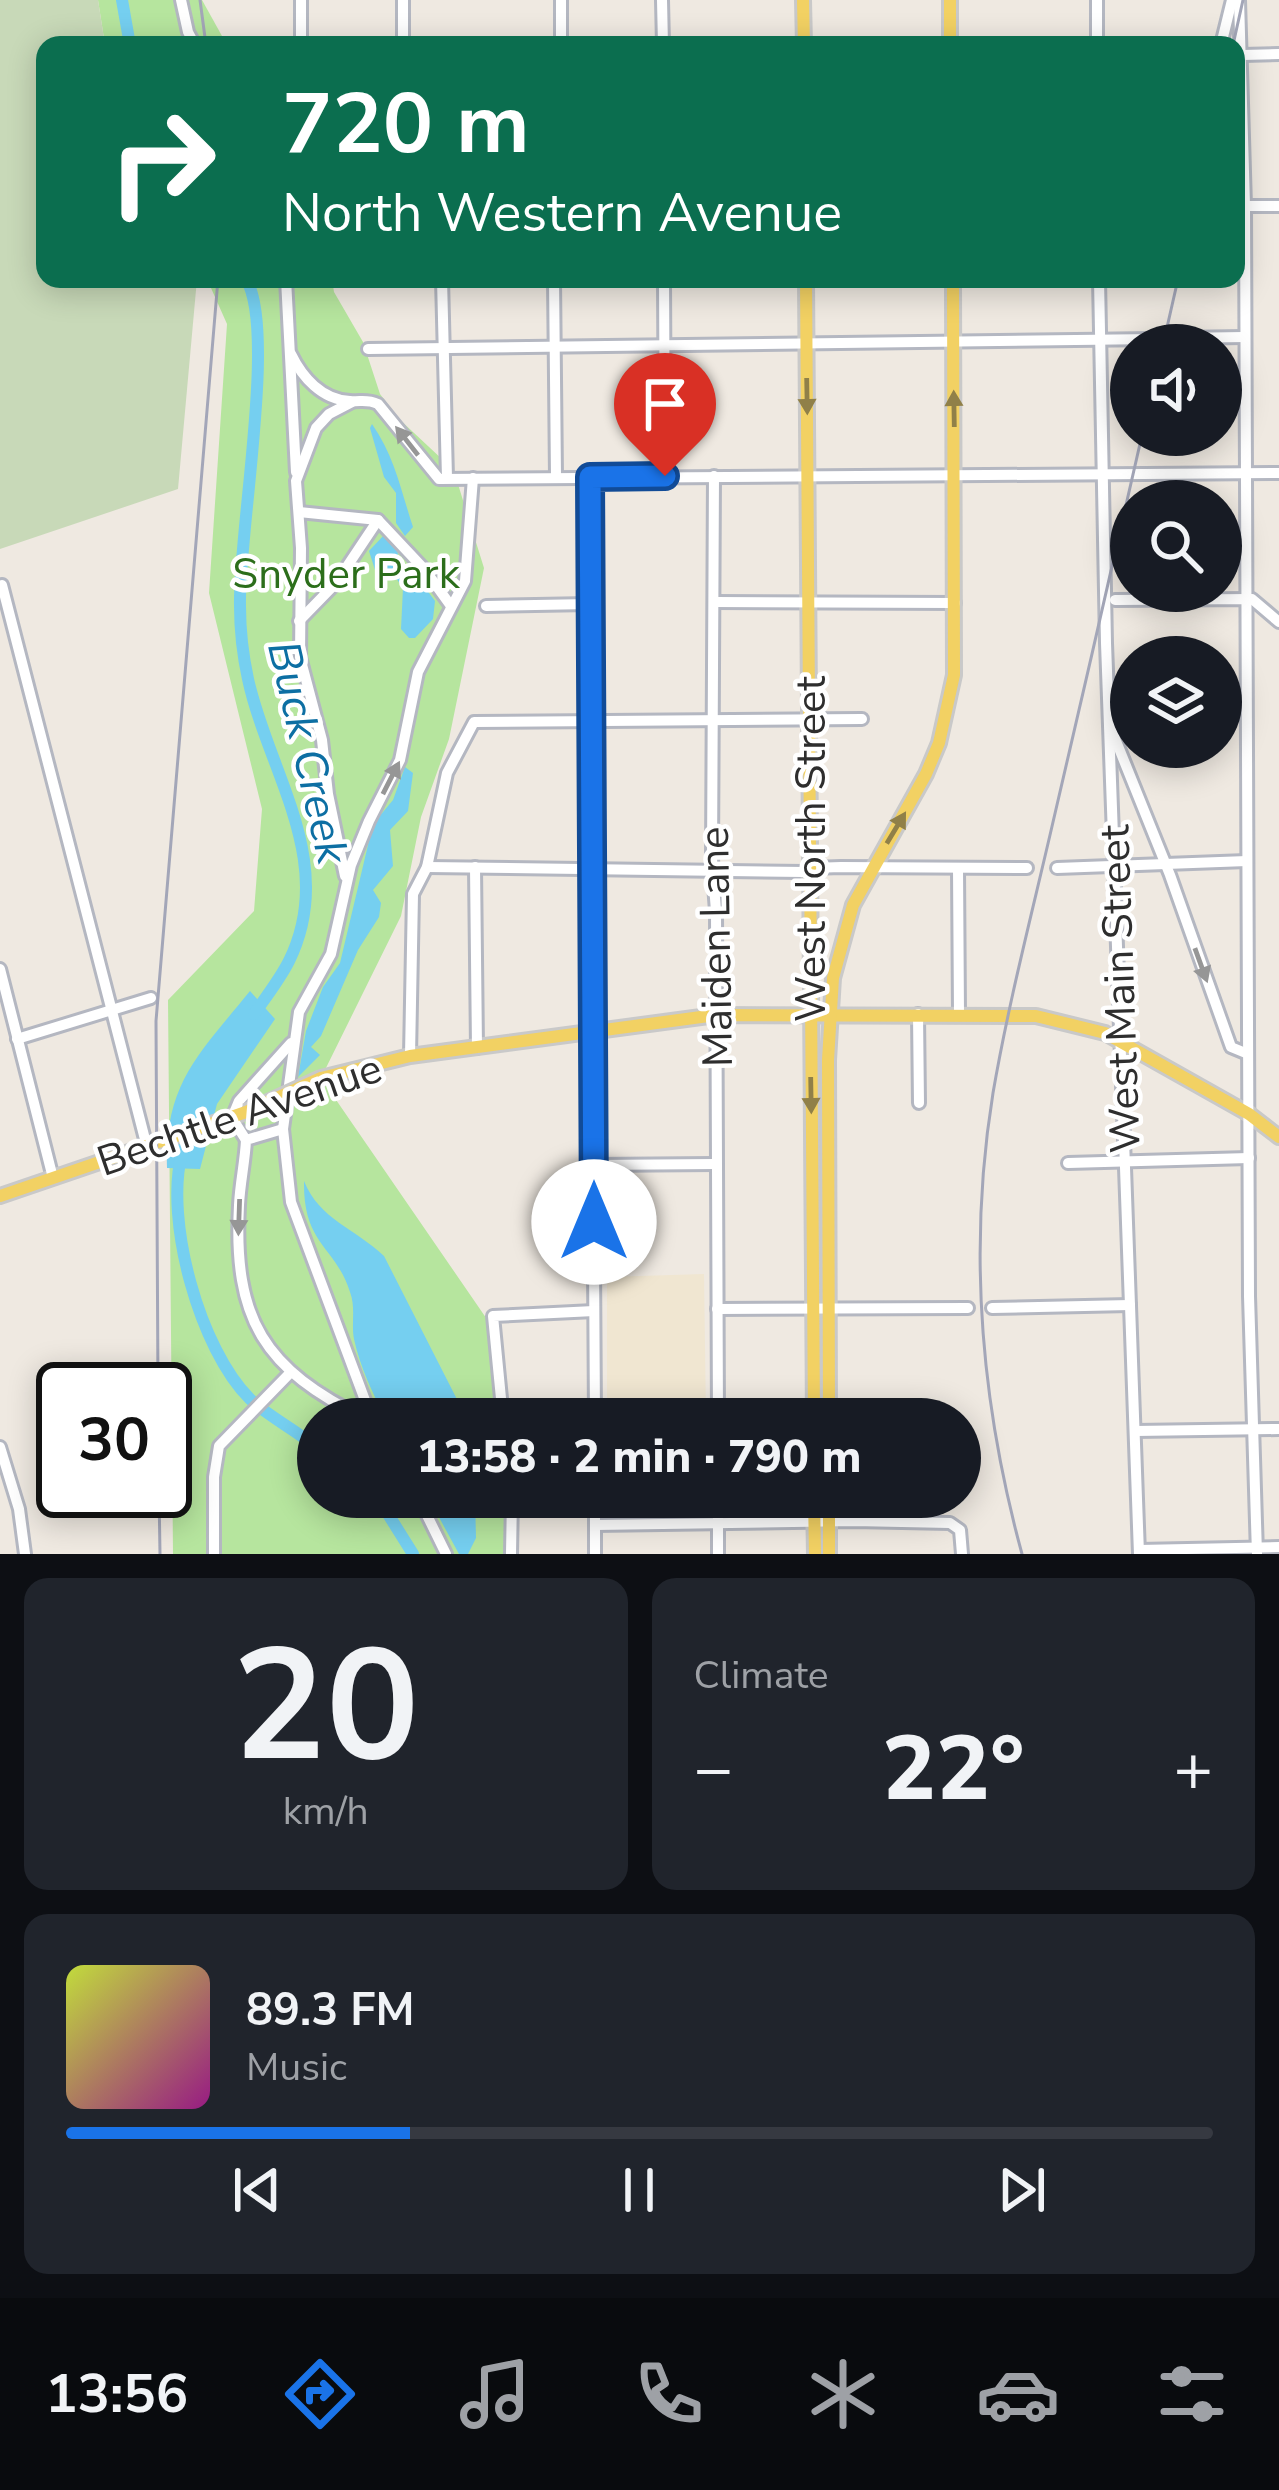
<!DOCTYPE html>
<html lang="en">
<head>
<meta charset="utf-8">
<style>
  :root { --surface:#171b24; --page:#20242c; --text:#f1f3f6; --muted:#9ea1a6; --line:#363941; --accent:#1a73e8 }
  body { margin:0; font-family:"Nunito Sans",sans-serif; background:var(--page); color:var(--text); height:100vh; display:flex; flex-direction:column; font-size:45px; white-space:nowrap }
  * { box-sizing:border-box; margin:0 }
  p { font-size:39px; color:var(--muted) }
  .icon { flex:none; width:66px; height:66px; fill:none; stroke:currentColor; stroke-width:2; stroke-linecap:round; stroke-linejoin:round }
  .map { position:relative; height:1554px; overflow:hidden }
  .side { display:flex; flex-direction:column; gap:24px; padding:24px; background:#0d0f14; flex:1 }
  .side>* { flex:none }
  .top-card { position:absolute; left:36px; top:36px; width:1209px; height:252px; border-radius:24px; box-shadow:0 6px 30px #0003; background:#0b6e4f; color:#fff; overflow:hidden }
  .fabs { position:absolute; left:1110px; top:324px; display:grid; gap:24px }
  .fabs a { display:grid; place-items:center; width:132px; height:132px; border-radius:50%; background:var(--surface); box-shadow:0 6px 30px #0003; font-size:60px }
  .speed { position:absolute; left:36px; top:1362px; display:flex; gap:24px; font-size:60px; font-weight:700; text-align:center }
  .speed>* { display:grid; place-content:center; width:156px; height:156px; border-radius:50%; background:var(--surface); box-shadow:0 6px 30px #0003; line-height:1 }
  .speed .limit { border:6px solid #111; border-radius:18px; background:#fff; color:#111 }
  .pin { position:absolute; display:grid; place-items:center; width:102px; height:102px; color:#fff; margin:-123px -51px; border-radius:50% 50% 50% 0; rotate:-45deg; box-shadow:0 0 12px #0007 }
  .pin .icon { rotate:45deg }
  .me { position:absolute; width:132px; margin:-66px; rotate:0deg; stroke-linejoin:round; filter:drop-shadow(0 0 9px #0008) }
  .turn { display:flex; align-items:center; gap:42px; height:252px; padding:0 48px; font-size:54px }
  .turn .icon { width:156px; height:156px; stroke-width:2.5 }
  .turn b { display:block; font-size:84px; line-height:102px }
  .big { font-size:90px; font-weight:800; line-height:1.1 }
  .side .card { flex:1; display:flex; flex-direction:column; justify-content:center; gap:18px; min-width:0; padding:0 42px; border-radius:24px; background:var(--page) }
  .side .dial { align-items:center; gap:0 }
  .dial b { font-size:156px; line-height:1 }
  .song { display:flex; align-items:center; gap:36px }
  .cover { width:144px; height:144px; border-radius:18px; background:linear-gradient(135deg,hsl(70 70% 55%),hsl(310 70% 35%)) }
  .played { height:12px; border-radius:6px; background:linear-gradient(90deg,var(--accent) 30%,var(--line) 30%) }
  .keys { display:flex; justify-content:space-around; direction:ltr }
  .heat { display:flex; justify-content:space-between; align-items:center; font-size:66px; direction:ltr }
  .side .tiles { flex:1; display:grid; gap:24px; grid-template-columns:1fr 1fr }
  .card:last-child { grid-column:span 2 }
  .trip { position:absolute; left:297px; top:1398px; width:684px; height:120px; border-radius:60px; background:var(--surface); box-shadow:0 6px 30px #0003; font-weight:800; line-height:120px; text-align:center }
  .dock { display:flex; height:192px; justify-content:space-around; align-items:center; background:#090b0e; color:var(--muted) }
  .dock .icon { width:84px; height:84px }
  .dock .current { color:var(--accent) }
  .dock b { font-size:54px; color:var(--text) }
  .map>svg:first-child { display:block }
  .education { fill:#f0e6d1 }
  .green { fill:#b6e59e }
  .cemetery { fill:#c8d9b8 }
  .water { fill:#75cff0 }
  .lines { fill:none; stroke-linecap:round; stroke-linejoin:round }
  .river { stroke:#75cff0; stroke-width:12 }
  .minor-casing { stroke:#b4b7c1; stroke-width:16 }
  .major-casing { stroke:#c9c9c9; stroke-width:18 }
  .minor { stroke:#fff; stroke-width:10 }
  .major { stroke:#f2d163; stroke-width:12 }
  .rail { stroke:#a3a6b8; stroke-width:3 }
  .major-bridge-casing { stroke:#c9c9c9; stroke-width:18; stroke-linecap:butt }
  .major-bridge { stroke:#f2d163; stroke-width:12 }
  .oneway { fill:#908048 }
  .oneway2 { fill:#969696 }
  .route-casing { stroke:#114b97; stroke-width:30 }
  .route { stroke:#1a73e8; stroke-width:21 }
  .labels { text-anchor:middle; stroke-width:9; stroke-linejoin:round; paint-order:stroke }
  .park-label { font-size:42px; fill:#2c6e1b; stroke:#fff }
  .street-label { font-size:42px; fill:#2e2e2e; stroke:#fff }
  .water-label { font-size:45px; font-style:italic; fill:#0d6fa3; stroke:#fff }
</style>
</head>
<body>
<div class="map">
<svg width="1279" height="1554" viewBox="0 0 1279 1554">
  <rect width="100%" height="100%" fill="#efe9e1"/>
  <g class="education">
    <path d="M 704,1274 L 706,1419 L 607,1419 L 607,1277 Z"/>
    <path d="M 606,1497 L 707,1497 L 707,1515 L 606,1518 Z"/>
  </g>
  <g class="green">
    <path d="M 98,0 L 202,0 L 227,45 L 105,45 Z"/>
    <path d="M 207,279 L 332,279 L 334,292 L 363,342 L 380,394 L 398,418 L 444,461 L 457,481 L 484,568 L 449,739 L 421,817 L 401,916 L 321,1078 L 493,1328 L 503,1419 L 318,1419 L 318,1497 L 511,1497 L 510,1554 L 173,1554 L 168,1000 L 254,911 L 262,809 L 209,593 L 227,324 Z"/>
  </g>
  <path class="cemetery" d="M 0,0 L 98,0 L 105,45 L 45,45 L 45,279 L 197,279 L 178,489 L 0,549 Z"/>
  <g class="water">
    <path d="M 372,424 C 395,457 401,491 413,527 L 405,536 L 396,523 L 396,493 L 384,477 L 370,428 Z"/>
    <path d="M 384,535 L 397,547 L 400,572 L 415,583 L 423,585 L 435,601 L 433,619 L 415,638 L 409,638 L 401,629 L 403,588 L 391,571 L 375,570 L 369,551 Z"/>
    <path d="M 405,767 L 413,773 L 408,811 L 390,830 L 393,866 L 373,890 L 381,903 L 379,917 L 358,950 L 321,1036 L 311,1047 L 320,1055 L 298,1077 L 306,1031 L 323,987 L 340,963 L 373,824 L 393,800 Z"/>
    <path d="M 250,991 L 275,1019 L 217,1104 L 200,1169 L 167,1168 C 164,1083 200,1053 250,991 Z"/>
    <path d="M 304,1181 C 320,1220 353,1227 384,1256 L 467,1419 L 386,1419 C 373,1394 360,1367 354,1339 C 351,1324 356,1308 350,1292 C 335,1245 303,1245 304,1181 Z"/>
    <path d="M 428,1497 L 475,1497 L 476,1538 L 468,1554 L 459,1554 Z"/>
  </g>
  <g class="lines">
    <g class="river">
      <path d="M 122,0 L 130,45"/>
      <path d="M 246,279 C 277,330 238,534 240,606 C 240,629 243,656 248,679 C 268,772 338,862 289,961 C 280,979 266,997 254,1014"/>
      <path d="M 182,1153 C 164,1220 200,1350 250,1399 C 270,1418 297,1430 318,1449"/>
      <path d="M 370,1497 L 388,1514 L 413,1554"/>
    </g>
    <defs>
      <g id="minor">
        <path d="M 181,0 L 188,32 L 195,45"/>
        <path d="M 301,0 L 301,45"/>
        <path d="M 403,0 L 403,45"/>
        <path d="M 662,0 L 663,45"/>
        <path d="M 1097,0 L 1097,45"/>
        <path d="M 1239,0 L 1245,206 L 1249,1296 L 1257,1554"/>
        <path d="M 561,45 L 561,0"/>
        <path d="M 1221,45 L 1232,0"/>
        <path d="M 1243,55 L 1279,54"/>
        <path d="M 1236,206 L 1279,206"/>
        <path d="M 286,279 L 296,472"/>
        <path d="M 442,279 L 447,478"/>
        <path d="M 554,279 L 556,477"/>
        <path d="M 664,279 L 665,476"/>
        <path d="M 1099,279 L 1106,643 L 1139,1554"/>
        <path d="M 1176,338 L 1245,337"/>
        <path d="M 368,349 L 1155,339"/>
        <path d="M 291,354 C 302,377 322,400 350,401 C 361,402 367,399 378,404 L 439,479 L 1279,473"/>
        <path d="M 714,476 L 712,859 L 716,911 L 718,1419"/>
        <path d="M 589,477 L 595,1419"/>
        <path d="M 299,512 L 378,520 L 425,570 L 451,606"/>
        <path d="M 2,585 L 147,1147"/>
        <path d="M 1115,600 L 1252,599 L 1279,622"/>
        <path d="M 715,602 L 955,603"/>
        <path d="M 486,606 L 590,604"/>
        <path d="M 299,621 L 336,583 L 378,520"/>
        <path d="M 1110,726 L 1170,875 L 1231,1047 L 1248,1054"/>
        <path d="M 427,867 L 804,872 L 812,868 L 841,867 L 1027,868"/>
        <path d="M 475,867 L 477,1048"/>
        <path d="M 958,868 L 959,1014"/>
        <path d="M 1057,868 L 1247,861"/>
        <path d="M 345,876 L 328,794 L 322,740 L 300,657 L 301,548 L 296,481 L 316,428 L 329,414 L 352,402"/>
        <path d="M 0,969 L 53,1178"/>
        <path d="M 918,1014 L 919,1103"/>
        <path d="M 17,1039 L 151,998"/>
        <path d="M 410,1056 L 413,894 L 427,867 L 447,773 L 474,722 L 862,719"/>
        <path d="M 283,1129 L 246,1140 C 245,1162 240,1183 239,1205 C 233,1320 264,1369 366,1419"/>
        <path d="M 246,1140 L 232,1118 L 239,1101 L 291,1043"/>
        <path d="M 1068,1163 L 1249,1158"/>
        <path d="M 593,1165 L 715,1164"/>
        <path d="M 992,1308 L 1130,1305"/>
        <path d="M 717,1309 L 968,1308"/>
        <path d="M 372,1419 L 291,1202 L 283,1129 L 299,1012 L 331,954 L 351,865 L 369,821 L 400,760 L 418,672 L 465,581 L 473,478"/>
        <path d="M 503,1419 L 493,1316 L 594,1311"/>
        <path d="M 1135,1431 L 1279,1429"/>
        <path d="M 0,1447 L 19,1509 L 25,1554"/>
        <path d="M 418,1497 L 446,1554"/>
        <path d="M 595,1497 L 595,1554"/>
        <path d="M 718,1497 L 718,1554"/>
        <path d="M 595,1525 L 854,1521 L 950,1523 L 960,1530 L 962,1554"/>
        <path d="M 1139,1550 L 1279,1547"/>
        <path d="M 214,1554 L 214,1477 L 219,1446 L 290,1373"/>
        <path d="M 511,1554 L 512,1497"/>
      </g>
      <g id="major">
        <path d="M 803,0 L 804,45"/>
        <path d="M 950,0 L 950,45"/>
        <path d="M 806,279 L 814,1419"/>
        <path d="M 321,1078 L 410,1056 L 716,1015 L 1036,1016 L 1105,1033 L 1249,1114 L 1279,1137"/>
        <path d="M 0,1196 L 246,1112"/>
        <path d="M 829,1419 L 828,1060 L 833,978 L 853,905 L 926,774 L 939,743 L 954,675 L 953,279"/>
        <path d="M 814,1497 L 815,1554"/>
        <path d="M 829,1497 L 829,1554"/>
      </g>
    </defs>
    <use href="#minor" class="minor-casing"/>
    <use href="#major" class="major-casing"/>
    <use href="#minor" class="minor"/>
    <use href="#major" class="major"/>
    <g class="rail">
      <path d="M 200,0 L 206,45"/>
      <path d="M 1233,45 L 1243,0"/>
      <path d="M 1163,345 L 1178,279"/>
      <path d="M 158,1389 L 156,1021 L 218,279"/>
      <path d="M 159,1491 L 160,1554"/>
      <path d="M 1022,1554 C 981,1404 968,1247 993,1093 C 1008,1006 1030,921 1050,835 C 1081,702 1112,568 1142,435"/>
    </g>
    <defs>
      <path id="major-bridge" d="M 246,1112 L 321,1078"/>
    </defs>
    <use href="#major-bridge" class="major-bridge-casing"/>
    <use href="#major-bridge" class="major-bridge"/>
  </g>
  <defs><path id="oneway-solid" d="M-6-.8H1V-3.2L6.5 0L1 3.2V.8H-6Z" transform="scale(3)"/></defs>
  <g class="oneway">
    <use href="#oneway-solid" transform="translate(807 396) rotate(89)"/>
    <use href="#oneway-solid" transform="translate(954 409) rotate(-91)"/>
    <use href="#oneway-solid" transform="translate(896 828) rotate(-59)"/>
    <use href="#oneway-solid" transform="translate(811 1095) rotate(89)"/>
  </g>
  <g class="oneway2">
    <use href="#oneway-solid" transform="translate(407 441) rotate(-128)"/>
    <use href="#oneway-solid" transform="translate(391 778) rotate(-63)"/>
    <use href="#oneway-solid" transform="translate(1201 965) rotate(70)"/>
    <use href="#oneway-solid" transform="translate(239 1217) rotate(92)"/>
  </g>
  <g class="lines">
    <defs>
      <path id="route" d="M 594,1222 L 590,477 L 665,476"/>
    </defs>
    <use href="#route" class="route-casing"/>
    <use href="#route" class="route"/>
  </g>
  <g class="labels">
    <g class="park-label">
      <text x="346" y="588">Snyder Park</text>
    </g>
    <g class="street-label">
      <text transform="translate(810 849) rotate(-90)" y="15">West North Street</text>
      <text transform="translate(715 947) rotate(-91)" y="15">Maiden Lane</text>
      <text transform="translate(1119 989) rotate(-92)" y="15">West Main Street</text>
      <text transform="translate(239 1114) rotate(-19)" y="15">Bechtle Avenue</text>
    </g>
    <g class="water-label">
      <text transform="translate(309 752) rotate(77)" y="16">Buck Creek</text>
    </g>
  </g>
</svg>
<div class="fabs">
<a><svg class="icon" aria-label="sound" viewBox="0 0 24 24"><path d="M4 9h4l5-4v14l-5-4H4zM17 9q2 3 0 6"/></svg></a>
<a><svg class="icon" aria-label="search" viewBox="0 0 24 24"><circle cx="10" cy="10" r="6"/><path d="M15 15l6 6"/></svg></a>
<a><svg class="icon" aria-label="layers" viewBox="0 0 24 24"><path d="M12 4l9 5-9 5-9-5zM3 14l9 5 9-5"/></svg></a>
</div>
<div class="speed"><div class="limit">30</div></div>
<div class="pin" style="left:665px;top:476px;background:#d93025"><svg class="icon" aria-label="arrive" viewBox="0 0 24 24"><path d="M6 21V4h12l-3 4 3 4H6"/></svg></div>
<svg class="me" style="left:594px;top:1222px" viewBox="-20 -20 40 40"><circle r="19" fill="#fff"/><path d="M0-13L10 11 0 6-10 11z" fill="#1a73e8"/></svg>
<div class="trip">13:58 · 2 min · 790 m</div>
<div class="top-card">
<div class="turn"><svg class="icon" aria-label="right" viewBox="0 0 24 24"><path d="M7 20v-9h11M14 6l5 5-5 5"/></svg><div><b>720 m</b>North Western Avenue</div></div>
</div>
</div>
<section class="side">
<div class="tiles">
<div class="card dial"><b>20</b><p>km/h</p></div>
<div class="card"><p>Climate</p>
<div class="heat"><a>−</a><b class="big">22°</b><a>+</a></div>
</div>
<div class="card">
<div class="song"><i class="cover"></i><div><b>89.3 FM</b><p>Music</p></div></div>
<div class="played"></div>
<div class="keys"><svg class="icon" aria-label="previous" viewBox="0 0 24 24"><path d="M18 5L8 12l10 7zM5 5v14"/></svg><svg class="icon" aria-label="pause" viewBox="0 0 24 24"><path d="M8 5v14M16 5v14"/></svg><svg class="icon" aria-label="next" viewBox="0 0 24 24"><path d="M6 5l10 7-10 7zM19 5v14"/></svg></div>
</div>
</div>
</section>
<nav class="dock">
<b>13:56</b>
<svg class="icon current" aria-label="directions" viewBox="0 0 24 24"><path d="M12 3l9 9-9 9-9-9zM9 14v-3h6M13 9l2 2-2 2"/></svg>
<svg class="icon" aria-label="music" viewBox="0 0 24 24"><path d="M9 18V5l10-2v13"/><circle cx="6" cy="18" r="3"/><circle cx="16" cy="16" r="3"/></svg>
<svg class="icon" aria-label="phone" viewBox="0 0 24 24"><path d="M5 4h4l2 5-3 2q2 4 5 5l2-3 5 2v4C11 20 4 13 5 4z"/></svg>
<svg class="icon" aria-label="climate" viewBox="0 0 24 24"><path d="M12 3v18M4 7l16 10M4 17L20 7"/></svg>
<svg class="icon" aria-label="car" viewBox="0 0 24 24"><path d="M5 17H2v-5l4-1 3-4h7l3 4 3 1v5h-3M9 17h6M6 11h13"/><circle cx="7" cy="17" r="2"/><circle cx="17" cy="17" r="2"/></svg>
<svg class="icon" aria-label="filters" viewBox="0 0 24 24"><path d="M4 7h16M4 17h16"/><circle cx="9" cy="7" r="2"/><circle cx="15" cy="17" r="2"/></svg>
</nav>
</body>
</html>
